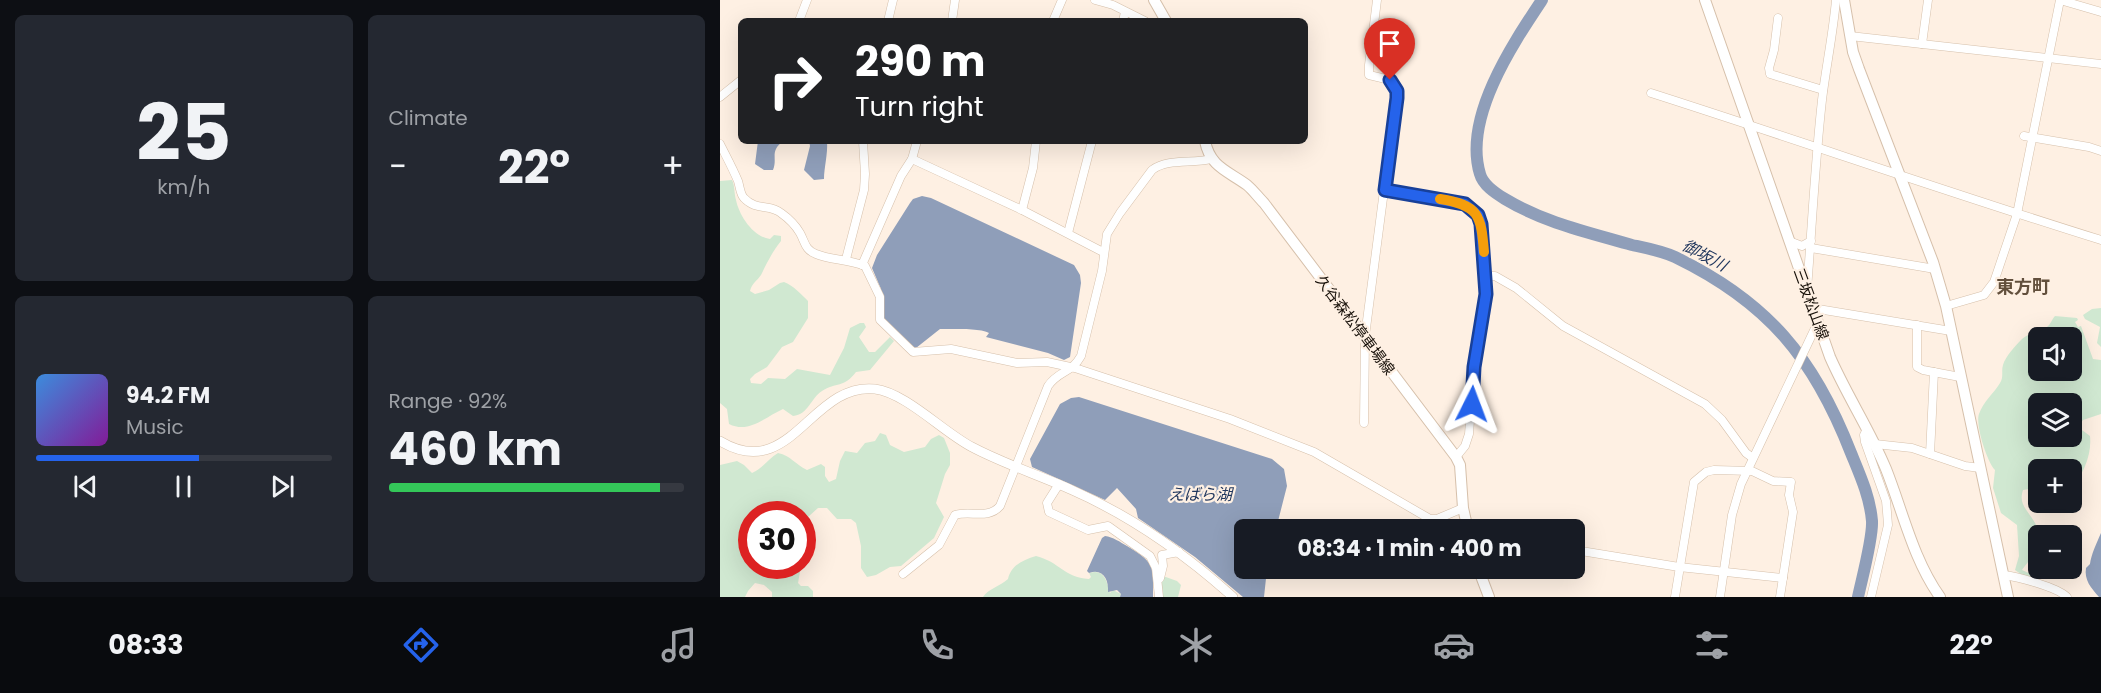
<!DOCTYPE html>
<html lang="en">
<head>
<meta charset="utf-8">
<style>
  :root { --surface:#171b24; --page:#242831; --text:#f1f3f6; --muted:#9ea1a6; --line:#363941; --accent:#2563eb }
  body { margin:0; font-family:Poppins,"Noto Sans JP",sans-serif; background:var(--page); color:var(--text); height:100vh; display:flex; flex-direction:column; font-size:22px; white-space:nowrap }
  * { box-sizing:border-box; margin:0 }
  p { font-size:20px; color:var(--muted) }
  .icon { flex:none; width:33px; height:33px; fill:none; stroke:currentColor; stroke-width:2; stroke-linecap:round; stroke-linejoin:round }
  .map { position:relative; flex:1; overflow:hidden }
  .drawer { display:flex; flex-direction:column; gap:15px; padding:15px; background:#0d0f14; width:720px }
  .drawer>* { flex:none }
  .banner { position:absolute; left:18px; top:18px; width:570px; height:126px; border-radius:9px; box-shadow:0 6px 24px #0002; background:#202124; color:#fff; overflow:hidden }
  .buttons { position:absolute; left:1308px; top:327px; display:grid; gap:12px }
  .buttons a { display:grid; place-items:center; width:54px; height:54px; border-radius:9px; background:var(--surface); box-shadow:0 6px 24px #0002; font-size:30px }
  .speed { position:absolute; left:18px; top:501px; display:flex; gap:12px; font-size:30px; font-weight:700; text-align:center }
  .speed>* { display:grid; place-content:center; width:78px; height:78px; border-radius:50%; background:var(--surface); box-shadow:0 6px 24px #0002; line-height:1 }
  .speed .limit { border:9px solid #d22; background:#fff; color:#111 }
  .pin { position:absolute; display:grid; place-items:center; width:51px; height:51px; color:#fff; margin:-62px -26px; border-radius:50% 50% 50% 0; rotate:-45deg; box-shadow:0 0 6px #0007 }
  .pin .icon { rotate:45deg }
  .me { position:absolute; width:66px; margin:-33px; rotate:3deg; stroke-linejoin:round; filter:drop-shadow(0 0 4px #0008) }
  .turn { display:flex; align-items:center; gap:21px; height:126px; padding:0 18px; font-size:27px }
  .turn .icon { width:78px; height:78px; stroke-width:2.5 }
  .turn b { display:block; font-size:42px; line-height:51px }
  .big { font-size:45px; font-weight:700; line-height:1.1 }
  .drawer .card { flex:1; display:flex; flex-direction:column; justify-content:center; gap:9px; min-width:0; padding:0 21px; border-radius:9px; background:var(--page) }
  .drawer .dial { align-items:center; gap:0 }
  .dial b { font-size:78px; line-height:1 }
  .song { display:flex; align-items:center; gap:18px }
  .cover { width:72px; height:72px; border-radius:9px; background:linear-gradient(135deg,hsl(210 70% 55%),hsl(290 70% 35%)) }
  .played { height:6px; border-radius:3px; background:linear-gradient(90deg,var(--accent) 55%,var(--line) 55%) }
  .keys { display:flex; justify-content:space-around; direction:ltr }
  .heat { display:flex; justify-content:space-between; align-items:center; font-size:33px; direction:ltr }
  .charge { height:9px; border-radius:4px; background:linear-gradient(90deg,#34c759 92%,var(--line) 0) }
  .drawer .tiles { flex:1; display:grid; gap:15px; grid-template-columns:repeat(2,1fr) }
  .trip { position:absolute; left:514px; top:519px; width:351px; height:60px; border-radius:9px; background:var(--surface); box-shadow:0 6px 24px #0002; font-weight:700; line-height:60px; text-align:center }
  .dock { display:flex; height:96px; justify-content:space-around; align-items:center; background:#090b0e; color:var(--muted) }
  .dock .icon { width:42px; height:42px }
  .dock .selected { color:var(--accent) }
  .dock b { font-size:27px; color:var(--text) }
  main { display:flex; flex:1; min-height:0 }
  .map>svg:first-child { display:block }
  .green { fill:#d0e8d1; fill-rule:evenodd }
  .water { fill:#8f9eb9 }
  .lines { fill:none; stroke-linecap:round; stroke-linejoin:round }
  .river { stroke:#8f9eb9; stroke-width:12 }
  .minor-casing { stroke:#d6c0ab; stroke-width:9 }
  .tertiary-casing { stroke:#d6c0ab; stroke-width:10 }
  .secondary-casing { stroke:#d6c0ab; stroke-width:12 }
  .minor { stroke:#fff; stroke-width:8 }
  .tertiary { stroke:#fff; stroke-width:9 }
  .secondary { stroke:#fff; stroke-width:10 }
  .route-casing { stroke:#184099; stroke-width:15 }
  .route { stroke:#2563eb; stroke-width:10 }
  .slow { stroke:#f59e0b; stroke-width:10 }
  .labels { text-anchor:middle; stroke-width:4.5; stroke-linejoin:round; paint-order:stroke }
  .street-label { font-size:15px; fill:#150e07; stroke:#fef0e3 }
  .water-label { font-size:16px; font-style:italic; fill:#22385e; stroke:#fef0e3 }
  .quarter-label { font-size:18px; font-weight:bold; fill:#624f3c; stroke:#fef0e3 }
</style>
</head>
<body>
<main>
<section class="drawer">
<div class="tiles">
<div class="card dial"><b>25</b><p>km/h</p></div>
<div class="card"><p>Climate</p>
<div class="heat"><a>−</a><b class="big">22°</b><a>+</a></div>
</div>
<div class="card">
<div class="song"><i class="cover"></i><div><b>94.2 FM</b><p>Music</p></div></div>
<div class="played"></div>
<div class="keys"><svg class="icon" aria-label="previous" viewBox="0 0 24 24"><path d="M18 5L8 12l10 7zM5 5v14"/></svg><svg class="icon" aria-label="pause" viewBox="0 0 24 24"><path d="M8 5v14M16 5v14"/></svg><svg class="icon" aria-label="next" viewBox="0 0 24 24"><path d="M6 5l10 7-10 7zM19 5v14"/></svg></div>
</div>
<div class="card"><p>Range · 92%</p><b class="big">460 km</b><div class="charge"></div></div>
</div>
</section>
<div class="map">
<svg width="1381" height="597" viewBox="0 0 1381 597">
  <rect width="100%" height="100%" fill="#fef0e3"/>
  <g class="green">
    <path d="M 12,180 C 15,186 14,193 16,200 C 19,215 33,237 50,239 L 54,235 L 61,236 L 61,241 C 52,252 47,263 41,275 C 37,281 32,283 30,291 L 35,294 L 49,290 L 60,283 L 64,282 C 73,285 82,295 88,301 L 88,318 L 73,342 L 62,347 L 47,367 L 35,374 L 30,379 L 31,383 L 41,384 L 48,378 L 65,379 L 77,369 L 110,375 L 124,348 L 130,328 L 140,323 L 144,323 L 146,327 L 139,337 L 149,352 L 155,352 L 170,337 L 174,341 L 150,370 L 136,372 C 124,388 116,382 102,391 C 90,399 89,414 73,416 L 63,409 C 45,417 29,434 9,424 L 7,409 L 0,403 L 0,181 Z"/>
    <path d="M 1381,308 L 1381,347 L 1377,343 L 1380,327 L 1365,319 L 1363,315 L 1372,309 Z"/>
    <path d="M 1335,316 L 1357,318 L 1358,320 L 1355,322 L 1358,327 L 1361,326 L 1373,359 L 1381,360 L 1381,414 L 1363,420 L 1358,427 L 1370,436 C 1372,455 1363,474 1352,488 L 1352,470 L 1318,470 L 1318,496 L 1309,489 L 1303,490 C 1298,505 1308,510 1315,523 C 1318,528 1316,531 1316,537 C 1316,555 1312,556 1302,570 L 1317,577 L 1318,580 L 1305,577 L 1295,570 L 1299,556 L 1297,525 L 1281,513 L 1273,488 L 1275,470 C 1267,462 1255,424 1259,414 C 1263,402 1274,393 1280,383 C 1284,377 1281,371 1283,365 C 1285,357 1296,345 1302,339 C 1309,333 1320,332 1327,327 C 1331,324 1332,319 1335,316 ZM 1318,338 L 1352,338 L 1352,370 L 1318,370 ZM 1318,404 L 1352,404 L 1352,436 L 1318,436 Z"/>
    <path d="M 160,433 L 166,435 L 170,445 L 184,452 L 205,447 L 211,439 L 219,435 L 224,438 L 230,453 L 230,465 L 225,474 L 216,503 L 224,517 L 214,538 L 181,566 L 170,567 L 156,575 L 147,577 L 141,568 L 141,546 L 136,523 L 131,519 L 117,519 L 107,508 L 98,508 L 88,517 L 83,527 L 82,514 L 32,514 L 32,566 L 67,566 L 80,572 L 78,583 L 81,586 L 88,586 L 93,591 L 93,597 L 52,597 L 52,592 L 44,585 L 35,583 L 28,591 L 25,597 L 0,597 L 0,465 L 17,461 L 24,465 L 32,473 C 43,468 48,459 58,453 C 71,456 75,464 87,470 L 101,464 L 105,467 L 105,476 L 109,482 L 116,479 L 120,461 L 125,451 L 137,453 L 145,443 L 155,441 Z"/>
    <path d="M 316,556 C 340,562 343,577 369,579 L 371,577 L 369,573 C 384,568 387,581 390,593 L 393,590 L 401,594 L 400,597 L 263,597 C 268,589 280,586 288,579 C 291,565 303,560 316,556 Z"/>
    <path d="M 443,576 L 457,581 L 461,585 L 458,597 L 442,597 L 441,582 Z"/>
  </g>
  <g class="water">
    <path d="M 38,141 L 63,141 C 49,152 58,158 53,170 L 44,170 L 35,164 Z"/>
    <path d="M 89,141 L 107,141 C 108,154 104,168 104,179 L 94,180 L 84,170 L 90,146 Z"/>
    <path d="M 202,196 L 211,198 L 354,265 L 360,275 L 361,283 L 350,357 L 344,360 L 328,353 L 266,337 L 269,333 C 263,328 230,329 220,329 L 196,348 L 190,347 L 166,324 L 163,318 L 161,289 L 152,268 L 157,255 L 190,203 L 193,199 Z"/>
    <path d="M 359,397 L 552,459 L 564,469 L 567,486 L 556,529 L 525,530 L 525,568 L 547,569 L 544,597 L 523,597 L 475,557 L 418,518 L 416,509 L 397,488 L 385,500 L 312,467 L 310,459 L 340,404 L 351,398 Z"/>
    <path d="M 1381,533 L 1381,597 L 1379,597 C 1371,588 1364,580 1366,568 L 1370,564 C 1371,555 1377,542 1381,533 Z"/>
    <path d="M 385,536 C 393,537 400,542 407,546 C 435,563 433,565 433,597 L 400,597 L 401,594 L 397,590 L 388,592 C 389,580 383,568 369,573 L 367,571 L 382,538 Z"/>
  </g>
  <g class="lines">
    <path class="river" d="M 822,0 C 792,45 743,118 760,174 C 763,185 775,193 785,199 C 825,223 867,232 912,245 C 926,248 942,251 955,257 C 1048,302 1094,358 1131,453 C 1140,475 1150,497 1152,521 C 1153,538 1142,578 1138,597"/>
    <defs>
      <g id="minor">
        <path d="M 375,0 L 393,5 L 425,21"/>
        <path d="M 1058,18 L 1054,50 L 1049,68 L 1050,74 L 1103,90"/>
        <path d="M 79,21 L 87,0"/>
        <path d="M 168,21 L 173,0"/>
        <path d="M 232,21 L 235,0"/>
        <path d="M 333,21 L 342,0"/>
        <path d="M 403,21 L 405,12"/>
        <path d="M 1130,36 L 1381,64"/>
        <path d="M 1202,44 L 1208,0"/>
        <path d="M 931,93 C 1081,141 1230,193 1381,240"/>
        <path d="M 0,97 L 21,80"/>
        <path d="M 1304,136 L 1369,147 L 1381,151"/>
        <path d="M 0,144 C 6,156 13,169 18,181 C 20,187 20,194 24,198 C 36,211 50,204 61,213 C 68,218 76,226 80,233 C 85,242 85,250 96,254 C 110,260 128,259 145,266 L 160,297 L 160,320 L 193,352 L 231,349 L 297,363 L 327,362 L 355,368 L 510,419 L 594,452 L 710,519 L 717,519 L 743,508"/>
        <path d="M 192,159 L 302,210 L 383,252"/>
        <path d="M 665,190 L 745,204 L 757,215 L 761,224 L 766,294 L 754,367 L 749,434 L 745,446 L 736,457"/>
        <path d="M 302,210 L 313,168 L 316,141"/>
        <path d="M 348,233 L 372,141"/>
        <path d="M 1069,241 L 1082,246 L 1091,241"/>
        <path d="M 1091,248 L 1215,269"/>
        <path d="M 126,259 L 144,190 L 145,174 L 143,141"/>
        <path d="M 142,265 L 181,176 L 192,159 L 197,141"/>
        <path d="M 766,276 L 775,276 L 796,288 L 843,326 L 985,404 L 1002,420 L 1026,453 L 1033,458"/>
        <path d="M 1087,289 C 1092,226 1095,163 1102,100 C 1106,67 1113,34 1116,0"/>
        <path d="M 1226,306 L 1264,295 L 1274,282 L 1297,214 L 1340,0 L 1381,12"/>
        <path d="M 1092,308 L 1231,331"/>
        <path d="M 1197,325 L 1197,367 L 1203,370 L 1240,377"/>
        <path d="M 644,423 L 645,336 L 677,91 L 670,80 L 649,75 L 649,65 L 657,0"/>
        <path d="M 1147,429 L 1144,435 L 1145,442 L 1166,501 L 1167,512 L 1168,525 L 1151,597"/>
        <path d="M 1155,444 L 1192,448 L 1245,466 L 1260,468"/>
        <path d="M 1210,454 L 1214,372"/>
        <path d="M 339,484 L 327,503 L 329,512 L 368,530 L 388,526 L 430,556 L 436,568 L 439,597"/>
        <path d="M 855,550 L 959,567 L 1063,578"/>
        <path d="M 183,574 L 219,545 L 235,515 C 250,510 268,520 280,506 L 328,386 C 339,370 351,374 361,356 L 382,271 L 387,234 L 400,213 L 432,170 C 448,158 472,164 491,159"/>
        <path d="M 1284,575 C 1298,577 1337,587 1347,597"/>
        <path d="M 440,578 L 443,566 L 442,555 L 459,552"/>
        <path d="M 955,597 L 974,482 L 986,472 L 994,470 L 1032,471 L 1053,481 L 1071,482 L 1069,495 L 1073,512 L 1060,597"/>
        <path d="M 1000,597 L 1012,515 L 1021,484 L 1098,322"/>
      </g>
      <path id="tertiary" d="M 0,441 C 71,484 91,382 155,389 C 186,393 223,432 252,447 C 284,464 319,475 352,490 C 411,516 465,554 513,597"/>
      <g id="secondary">
        <path d="M 434,0 L 446,21"/>
        <path d="M 985,0 L 1110,357 C 1127,396 1150,430 1166,469 C 1183,512 1193,559 1220,597"/>
        <path d="M 1124,0 L 1133,52 L 1139,69 L 1213,262 L 1226,306 L 1288,597"/>
        <path d="M 485,141 C 490,167 508,171 527,185 C 533,190 538,197 544,203 L 736,457 L 740,465 L 743,508 L 748,530"/>
        <path d="M 758,568 L 769,597"/>
      </g>
    </defs>
    <use href="#minor" class="minor-casing"/>
    <use href="#tertiary" class="tertiary-casing"/>
    <use href="#secondary" class="secondary-casing"/>
    <use href="#minor" class="minor"/>
    <use href="#tertiary" class="tertiary"/>
    <use href="#secondary" class="secondary"/>
  </g>
  <g class="lines">
    <defs>
      <path id="route" d="M 670,80 L 677,91 L 677,98 L 665,190 L 745,204 L 758,215 L 761,224 L 766,294 L 754,367 L 752,404"/>
    </defs>
    <use href="#route" class="route-casing"/>
    <use href="#route" class="route"/>
    <path class="slow" d="M 720,199 C 759,205 761,215 764,252"/>
  </g>
  <g class="labels">
    <g class="street-label">
      <text transform="translate(1091 304) rotate(70)" y="5">三坂松山線</text>
      <text transform="translate(635 325) rotate(53)" y="5">久谷森松停車場線</text>
    </g>
    <g class="water-label">
      <text transform="translate(985 255) rotate(28)" y="6">御坂川</text>
      <text x="480" y="500">えばら湖</text>
    </g>
    <g class="quarter-label">
      <text x="1303" y="293">東方町</text>
    </g>
  </g>
</svg>
<div class="buttons">
<a><svg class="icon" aria-label="sound" viewBox="0 0 24 24"><path d="M4 9h4l5-4v14l-5-4H4zM17 9q2 3 0 6"/></svg></a>
<a><svg class="icon" aria-label="layers" viewBox="0 0 24 24"><path d="M12 4l9 5-9 5-9-5zM3 14l9 5 9-5"/></svg></a>
<a>+</a>
<a>−</a>
</div>
<div class="speed"><div class="limit">30</div></div>
<div class="pin" style="left:670px;top:80px;background:#d93025"><svg class="icon" aria-label="arrive" viewBox="0 0 24 24"><path d="M6 21V4h12l-3 4 3 4H6"/></svg></div>
<svg class="me" style="left:752px;top:404px" viewBox="-20 -20 40 40"><path d="M0-17L14 15 0 8-14 15z" fill="#2563eb" stroke="#fff" stroke-width="4"/></svg>
<div class="trip">08:34 · 1 min · 400 m</div>
<div class="banner">
<div class="turn"><svg class="icon" aria-label="right" viewBox="0 0 24 24"><path d="M7 20v-9h11M14 6l5 5-5 5"/></svg><div><b>290 m</b>Turn right</div></div>
</div>
</div>
</main>
<nav class="dock">
<b>08:33</b>
<svg class="icon selected" aria-label="directions" viewBox="0 0 24 24"><path d="M12 3l9 9-9 9-9-9zM9 14v-3h6M13 9l2 2-2 2"/></svg>
<svg class="icon" aria-label="music" viewBox="0 0 24 24"><path d="M9 18V5l10-2v13"/><circle cx="6" cy="18" r="3"/><circle cx="16" cy="16" r="3"/></svg>
<svg class="icon" aria-label="phone" viewBox="0 0 24 24"><path d="M5 4h4l2 5-3 2q2 4 5 5l2-3 5 2v4C11 20 4 13 5 4z"/></svg>
<svg class="icon" aria-label="climate" viewBox="0 0 24 24"><path d="M12 3v18M4 7l16 10M4 17L20 7"/></svg>
<svg class="icon" aria-label="car" viewBox="0 0 24 24"><path d="M5 17H2v-5l4-1 3-4h7l3 4 3 1v5h-3M9 17h6M6 11h13"/><circle cx="7" cy="17" r="2"/><circle cx="17" cy="17" r="2"/></svg>
<svg class="icon" aria-label="filters" viewBox="0 0 24 24"><path d="M4 7h16M4 17h16"/><circle cx="9" cy="7" r="2"/><circle cx="15" cy="17" r="2"/></svg>
<b>22°</b>
</nav>
</body>
</html>
